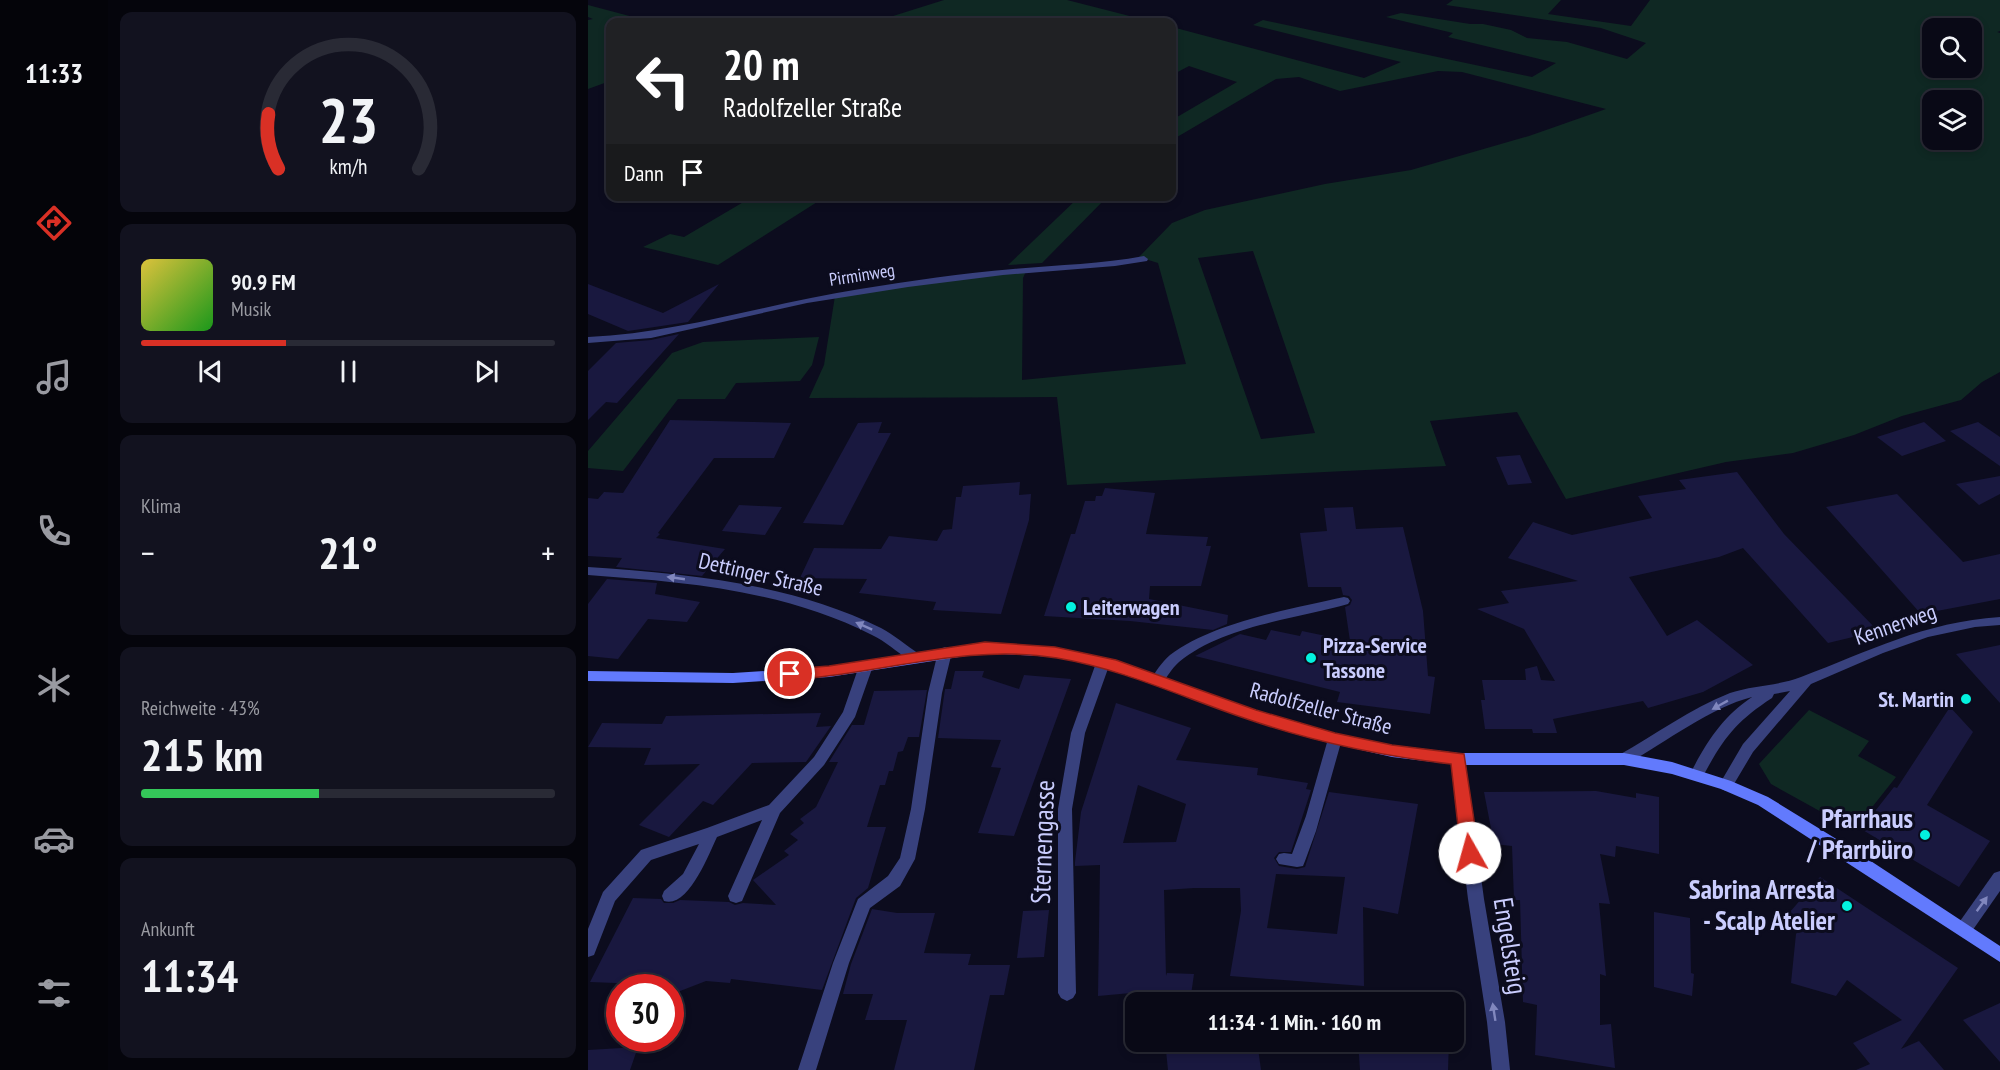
<!DOCTYPE html>
<html lang="de">
<head>
<meta charset="utf-8">
<style>
  :root { --surface:#090916; --page:#12121f; --text:#f1f3f6; --muted:#999aa1; --line:#292a35; --accent:#d93025 }
  body { margin:0; font-family:"PT Sans Narrow",sans-serif; background:var(--page); color:var(--text); height:100vh; display:flex; flex-direction:column; font-size:22px; white-space:nowrap }
  * { box-sizing:border-box; margin:0 }
  p { font-size:20px; color:var(--muted) }
  .icon { flex:none; width:33px; height:33px; fill:none; stroke:currentColor; stroke-width:2; stroke-linecap:round; stroke-linejoin:round }
  .map { position:relative; flex:1; overflow:hidden }
  .drawer { display:flex; flex-direction:column; gap:12px; padding:12px; background:#05050c; width:480px }
  .drawer>* { flex:none }
  .hud { position:absolute; left:18px; top:18px; width:570px; height:183px; border-radius:12px; box-shadow:0 3px 9px #0003,0 0 0 2px var(--line); background:#202124; color:#fff; overflow:hidden }
  .buttons { position:absolute; left:1334px; top:18px; display:grid; gap:12px }
  .buttons a { display:grid; place-items:center; width:60px; height:60px; border-radius:12px; background:var(--surface); box-shadow:0 3px 9px #0003,0 0 0 2px var(--line); font-size:30px }
  .speed { position:absolute; left:18px; top:974px; display:flex; gap:12px; font-size:30px; font-weight:700; text-align:center }
  .speed>* { display:grid; place-content:center; width:78px; height:78px; border-radius:50%; background:var(--surface); box-shadow:0 3px 9px #0003,0 0 0 2px var(--line); line-height:1 }
  .speed .limit { border:9px solid #d22; background:#fff; color:#111 }
  .pin { position:absolute; display:grid; place-items:center; width:51px; height:51px; color:#fff; margin:-26px; border:3px solid #fff; border-radius:50%; box-shadow:0 2px 6px #0007 }
  .me { position:absolute; width:66px; margin:-33px; rotate:353deg; stroke-linejoin:round; filter:drop-shadow(0 0 4px #0008) }
  .turn { display:flex; align-items:center; gap:21px; height:126px; padding:0 18px; font-size:27px }
  .turn .icon { width:78px; height:78px; stroke-width:2.5 }
  .turn b { display:block; font-size:42px; line-height:51px }
  .then { display:flex; align-items:center; height:57px; padding:0 18px; background:#0003; gap:12px; font-size:22px }
  .big { font-size:45px; font-weight:700; line-height:1.1 }
  .drawer .card { flex:1; display:flex; flex-direction:column; justify-content:center; gap:9px; min-width:0; padding:0 21px; border-radius:12px; background:var(--page) }
  .drawer .dial { align-items:center; gap:0 }
  .dial svg { height:156px; overflow:visible; fill:none; stroke:var(--line); stroke-width:7; stroke-linecap:round; text-anchor:middle }
  .dial text { fill:var(--text); stroke:none }
  .song { display:flex; align-items:center; gap:18px }
  .cover { width:72px; height:72px; border-radius:9px; background:linear-gradient(135deg,hsl(50 70% 55%),hsl(120 70% 35%)) }
  .played { height:6px; border-radius:3px; background:linear-gradient(90deg,var(--accent) 35%,var(--line) 35%) }
  .keys { display:flex; justify-content:space-around; direction:ltr }
  .heat { display:flex; justify-content:space-between; align-items:center; font-size:33px; direction:ltr }
  .charge { height:9px; border-radius:4px; background:linear-gradient(90deg,#34c759 43%,var(--line) 0) }
  .trip { position:absolute; left:537px; top:992px; width:339px; height:60px; border-radius:12px; background:var(--surface); box-shadow:0 3px 9px #0003,0 0 0 2px var(--line); font-weight:700; line-height:60px; text-align:center }
  main { display:flex; flex:1; min-height:0 }
  .tabs { display:flex; flex-direction:column; width:108px; justify-content:space-around; align-items:center; background:#040409; color:var(--muted) }
  .tabs .icon { width:42px; height:42px }
  .tabs .selected { color:var(--accent) }
  .tabs b { font-size:27px; color:var(--text) }
  .map>svg:first-child { display:block }
  .green { fill:#0f2823; fill-rule:evenodd }
  .building { fill:#19183f; fill-rule:evenodd }
  .lines { fill:none; stroke-linecap:round; stroke-linejoin:round }
  .service { fill:#38417d; fill-rule:evenodd }
  .minor { fill:#38417d; fill-rule:evenodd }
  .secondary { fill:#627afd; fill-rule:evenodd }
  .oneway { fill:#8187be }
  .route { fill:#d93025; stroke:#8d1f18; stroke-width:1.5 }
  .poi-dot { fill:#03f1de; stroke:#0c0c1e; stroke-width:2 }
  .labels { text-anchor:middle; stroke-width:6; stroke-linejoin:round; paint-order:stroke }
  .far-street-label { font-size:18px; fill:#cacdfe; stroke:#0c0c1e }
  .street-label { font-size:22px; fill:#cacdfe; stroke:#0c0c1e }
  .poi-label { font-size:22px; font-weight:bold; fill:#cacdfe; stroke:#0c0c1e; text-anchor:start }
  .near-poi-label { font-size:27px; font-weight:bold; fill:#cacdfe; stroke:#0c0c1e; text-anchor:end }
  .near-street-label { font-size:27px; fill:#cacdfe; stroke:#0c0c1e }
</style>
</head>
<body>
<main>
<nav class="tabs">
<b>11:33</b>
<svg class="icon selected" aria-label="directions" viewBox="0 0 24 24"><path d="M12 3l9 9-9 9-9-9zM9 14v-3h6M13 9l2 2-2 2"/></svg>
<svg class="icon" aria-label="music" viewBox="0 0 24 24"><path d="M9 18V5l10-2v13"/><circle cx="6" cy="18" r="3"/><circle cx="16" cy="16" r="3"/></svg>
<svg class="icon" aria-label="phone" viewBox="0 0 24 24"><path d="M5 4h4l2 5-3 2q2 4 5 5l2-3 5 2v4C11 20 4 13 5 4z"/></svg>
<svg class="icon" aria-label="climate" viewBox="0 0 24 24"><path d="M12 3v18M4 7l16 10M4 17L20 7"/></svg>
<svg class="icon" aria-label="car" viewBox="0 0 24 24"><path d="M5 17H2v-5l4-1 3-4h7l3 4 3 1v5h-3M9 17h6M6 11h13"/><circle cx="7" cy="17" r="2"/><circle cx="17" cy="17" r="2"/></svg>
<svg class="icon" aria-label="filters" viewBox="0 0 24 24"><path d="M4 7h16M4 17h16"/><circle cx="9" cy="7" r="2"/><circle cx="15" cy="17" r="2"/></svg>
</nav>
<section class="drawer">
<div class="card dial"><svg viewBox="0 0 100 80">
<path d="M14 69A42 42 0 1 1 86 69"/>
<path d="M14 69A42 42 0 0 1 9 41" stroke="#d93025"/>
<text x="50" y="56" font-size="32" font-weight="700">23</text>
<text x="50" y="72" font-size="11">km/h</text>
</svg></div>
<div class="card">
<div class="song"><i class="cover"></i><div><b>90.9 FM</b><p>Musik</p></div></div>
<div class="played"></div>
<div class="keys"><svg class="icon" aria-label="previous" viewBox="0 0 24 24"><path d="M18 5L8 12l10 7zM5 5v14"/></svg><svg class="icon" aria-label="pause" viewBox="0 0 24 24"><path d="M8 5v14M16 5v14"/></svg><svg class="icon" aria-label="next" viewBox="0 0 24 24"><path d="M6 5l10 7-10 7zM19 5v14"/></svg></div>
</div>
<div class="card"><p>Klima</p>
<div class="heat"><a>−</a><b class="big">21°</b><a>+</a></div>
</div>
<div class="card"><p>Reichweite · 43%</p><b class="big">215 km</b><div class="charge"></div></div>
<div class="card"><p>Ankunft</p><b class="big">11:34</b></div>
</section>
<div class="map">
<svg width="1412" height="1070" viewBox="0 0 1412 1070">
  <rect width="100%" height="100%" fill="#0c0c1e"/>
  <g class="green">
    <path d="M 356,0 L 479,0 L 565,22 L 286,22 Z"/>
    <path d="M 865,0 L 973,0 L 960,14 L 1043,26 L 1062,0 L 1412,0 L 1412,31 L 1409,32 L 1412,33 L 1412,372 L 1394,382 L 1373,400 L 1314,416 L 1266,435 L 1205,453 L 1138,462 L 978,499 L 929,412 L 842,421 L 858,466 L 479,485 L 469,397 L 221,398 L 236,365 L 247,296 L 439,269 L 435,278 L 434,380 L 598,364 L 570,263 L 551,257 L 584,223 L 617,210 L 737,184 L 823,170 L 941,136 L 1018,109 L 874,72 L 850,71 L 752,91 L 711,77 L 688,79 L 584,140 L 584,120 L 649,82 L 601,66 L 584,75 L 584,27 L 776,78 L 813,62 L 665,25 L 675,20 L 944,77 L 968,63 L 860,37 L 865,33 L 798,17 L 813,13 L 882,24 L 895,24 L 923,30 L 939,38 L 979,42 L 1039,59 L 1058,43 L 1013,28 L 858,5 ZM 1344,28 L 1383,28 L 1383,68 L 1344,68 ZM 1344,100 L 1383,100 L 1383,140 L 1344,140 ZM 665,251 L 727,433 L 673,439 L 610,258 Z"/>
    <path d="M 0,5 L 64,22 L 22,22 L 22,81 L 0,89 L 0,20 L 5,19 L 0,17 Z"/>
    <path d="M 164,197 L 237,197 L 130,265 L 55,247 L 82,234 L 96,237 Z"/>
    <path d="M 491,197 L 519,197 L 454,263 L 420,265 Z"/>
    <path d="M 231,337 L 224,365 L 212,381 L 148,383 L 137,399 L 90,399 L 35,471 L 0,468 L 0,451 L 84,353 L 115,342 Z"/>
    <path d="M 1221,710 L 1281,741 L 1270,756 L 1308,777 L 1266,830 L 1183,784 L 1171,764 Z"/>
  </g>
  <g class="building">
    <path d="M 0,284 L 75,313 L 131,284 L 100,322 L 40,331 L 0,314 Z"/>
    <path d="M 91,334 L 29,403 L 18,402 L 0,420 L 0,371 L 28,343 L 63,340 Z"/>
    <path d="M 82,420 L 203,423 L 186,458 L 126,458 L 70,533 L 72,534 L 68,538 L 137,549 L 114,576 L 28,567 L 34,558 L 0,556 L 0,498 L 10,499 L 16,492 L 35,493 Z"/>
    <path d="M 294,422 L 290,433 L 303,433 L 255,525 L 215,523 L 270,423 Z"/>
    <path d="M 1336,422 L 1358,441 L 1314,456 L 1289,437 Z"/>
    <path d="M 1390,422 L 1412,437 L 1412,466 L 1362,431 Z"/>
    <path d="M 932,455 L 944,483 L 920,485 L 908,457 Z"/>
    <path d="M 1149,472 L 1196,534 L 1290,631 L 1240,643 L 1155,548 L 1131,557 L 1041,577 L 1079,636 L 1109,620 L 1165,665 L 1115,692 L 1060,708 L 1055,701 L 965,719 L 969,733 L 945,733 L 944,729 L 897,729 L 893,700 L 897,700 L 894,680 L 938,680 L 937,669 L 949,666 L 953,680 L 967,681 L 936,629 L 889,609 L 921,603 L 913,591 L 990,581 L 920,558 L 945,522 L 984,535 L 1064,518 L 1050,496 L 1098,489 L 1091,480 Z"/>
    <path d="M 1412,476 L 1412,494 L 1391,505 L 1368,484 Z"/>
    <path d="M 432,482 L 431,495 L 443,494 L 441,520 L 413,614 L 345,610 L 348,602 L 271,593 L 279,579 L 212,578 L 226,548 L 293,549 L 301,536 L 349,541 L 355,530 L 364,529 L 368,497 L 373,497 L 375,486 Z"/>
    <path d="M 517,488 L 567,493 L 558,534 L 620,537 L 618,546 L 623,546 L 613,586 L 562,586 L 561,599 L 640,615 L 639,624 L 625,630 L 542,621 L 456,616 L 483,534 L 487,534 L 497,501 L 507,501 L 508,496 L 514,496 Z"/>
    <path d="M 1309,494 L 1375,562 L 1412,554 L 1412,599 L 1333,614 L 1238,507 Z"/>
    <path d="M 151,505 L 194,507 L 177,535 L 134,531 Z"/>
    <path d="M 765,507 L 768,529 L 815,527 L 835,611 L 840,676 L 847,677 L 842,714 L 749,702 L 752,692 L 607,656 L 652,634 L 678,640 L 683,630 L 712,636 L 714,631 L 762,641 L 757,607 L 762,605 L 764,600 L 761,596 L 755,595 L 753,587 L 720,587 L 712,533 L 739,531 L 736,508 Z"/>
    <path d="M 19,579 L 69,583 L 67,594 L 112,602 L 99,622 L 60,619 L 30,659 L 0,656 L 0,604 Z"/>
    <path d="M 1412,645 L 1412,703 L 1368,654 Z"/>
    <path d="M 367,671 L 396,671 L 394,677 L 431,689 L 436,675 L 483,679 L 426,836 L 390,833 L 413,768 L 403,767 L 413,740 L 350,738 L 357,689 L 363,689 Z"/>
    <path d="M 339,690 L 331,737 L 320,737 L 315,751 L 310,752 L 305,771 L 301,771 L 297,785 L 292,785 L 279,827 L 298,827 L 280,888 L 268,898 L 234,990 L 143,979 L 142,983 L 118,981 L 87,993 L 79,985 L 2,982 L 45,898 L 73,899 L 76,903 L 85,903 L 92,900 L 141,902 L 147,905 L 155,903 L 188,905 L 165,880 L 201,855 L 196,851 L 210,840 L 202,834 L 216,823 L 212,819 L 228,807 L 250,762 L 241,762 L 264,725 L 276,725 L 286,691 Z"/>
    <path d="M 528,703 L 603,728 L 588,760 L 670,768 L 669,775 L 720,783 L 718,789 L 723,790 L 703,852 L 691,852 L 686,858 L 691,866 L 709,869 L 717,867 L 741,792 L 830,804 L 810,914 L 775,907 L 776,986 L 642,976 L 653,911 L 652,888 L 606,888 L 576,890 L 578,976 L 579,973 L 606,974 L 602,1002 L 574,1002 L 576,990 L 510,996 L 512,865 L 487,866 L 487,862 L 493,812 ZM 550,785 L 598,804 L 588,842 L 535,843 ZM 688,874 L 757,877 L 749,934 L 679,928 Z"/>
    <path d="M 1362,707 L 1385,732 L 1339,805 L 1402,841 L 1371,887 L 1273,829 L 1306,787 L 1309,788 Z"/>
    <path d="M 233,713 L 228,727 L 243,726 L 218,762 L 164,763 L 125,805 L 115,801 L 81,837 L 51,825 L 112,764 L 56,765 L 63,748 L 0,747 L 14,723 L 74,724 L 78,716 Z"/>
    <path d="M 1008,791 L 1048,798 L 1048,793 L 1071,797 L 1071,854 L 1028,846 L 1027,857 L 1012,854 L 1022,904 L 1011,903 L 1018,976 L 1012,974 L 1012,1025 L 1023,1024 L 1027,1068 L 947,1055 L 949,1005 L 935,1002 L 932,900 L 926,900 L 924,846 L 906,844 L 896,792 Z"/>
    <path d="M 1232,877 L 1370,968 L 1313,1049 L 1331,1041 L 1356,1070 L 1268,1070 L 1282,1064 L 1265,1043 L 1314,1020 L 1259,980 L 1248,996 L 1203,983 L 1208,934 L 1211,930 L 1196,919 Z"/>
    <path d="M 284,909 L 309,913 L 347,913 L 336,953 L 383,954 L 380,965 L 422,965 L 416,995 L 402,995 L 386,1070 L 306,1070 L 319,1020 L 277,1020 L 285,994 L 255,994 L 263,964 Z"/>
    <path d="M 461,910 L 456,957 L 429,958 L 435,911 Z"/>
    <path d="M 1066,912 L 1102,918 L 1103,973 L 1106,974 L 1104,996 L 1066,987 Z"/>
    <path d="M 771,993 L 862,996 L 862,1002 L 771,1002 Z"/>
    <path d="M 1412,1003 L 1412,1062 L 1375,1020 Z"/>
    <path d="M 577,1041 L 669,1041 L 673,1070 L 580,1070 Z"/>
    <path d="M 770,1041 L 861,1041 L 860,1070 L 772,1070 Z"/>
    <path d="M 50,1047 L 42,1070 L 0,1070 L 0,1050 Z"/>
  </g>
  <g class="lines">
    <g class="service">
      <path d="M 756,597 L 760,598 L 762,601 L 760,604 C 707,619 635,626 591,662 C 584,668 579,677 574,684 L 564,684 L 562,681 C 567,672 574,662 582,655 C 625,622 703,609 756,597 Z"/>
      <path d="M 357,647 L 362,649 L 364,652 L 354,693 L 337,809 L 327,859 L 312,886 L 282,908 L 261,963 L 228,1070 L 210,1070 L 245,963 L 268,904 L 270,899 L 300,876 L 312,858 L 323,809 L 340,693 L 350,652 L 352,649 Z"/>
      <path d="M 515,658 L 520,660 L 522,663 L 497,733 L 484,809 L 488,993 L 485,998 L 479,1001 L 473,998 L 470,993 L 470,809 L 483,733 L 508,663 L 510,660 Z"/>
      <path d="M 278,661 L 283,663 L 285,666 L 267,717 L 236,765 L 192,813 L 154,901 L 148,903 L 142,901 L 140,896 L 174,820 L 129,837 C 121,854 100,909 76,901 L 74,896 L 76,891 L 95,874 L 111,844 L 63,860 L 27,901 L 6,955 L 0,957 L 0,929 L 15,892 L 53,850 L 119,828 L 181,805 L 226,757 L 255,712 L 271,666 L 273,663 Z"/>
      <path d="M 747,734 L 752,735 L 754,739 L 728,831 L 717,861 L 715,866 L 709,867 L 691,864 L 688,859 L 691,854 L 696,853 L 704,854 L 718,816 L 740,739 L 742,735 Z"/>
    </g>
    <g class="minor">
      <path d="M 556,256 L 560,259 L 559,261 L 527,266 L 415,275 L 320,287 L 219,303 L 63,338 L 0,343 L 0,337 C 93,333 181,303 272,289 C 323,281 374,273 425,269 C 469,265 513,264 556,256 Z"/>
      <path d="M 0,567 C 100,574 202,583 293,628 C 306,635 318,645 331,654 L 333,657 L 331,660 L 321,660 C 309,652 297,641 284,635 C 196,590 97,582 0,575 Z"/>
      <path d="M 1412,617 L 1412,625 L 1387,627 L 1340,637 L 1295,653 L 1223,684 L 1165,752 L 1143,789 L 1138,791 L 1133,789 L 1131,785 L 1155,744 L 1202,691 L 1186,694 L 1184,698 C 1147,722 1135,739 1114,778 L 1109,780 L 1104,778 L 1102,774 C 1118,743 1134,717 1164,697 C 1124,707 1077,742 1041,763 L 1036,765 L 1031,763 L 1029,759 L 1031,755 C 1067,735 1103,708 1142,693 C 1165,685 1190,686 1213,677 C 1282,651 1336,622 1412,617 Z"/>
      <path d="M 870,753 L 875,755 L 877,759 L 896,899 L 917,1022 L 922,1070 L 904,1070 L 899,1022 L 880,899 L 863,759 L 865,755 Z"/>
      <path d="M 1412,871 L 1412,891 L 1382,934 L 1376,936 L 1370,934 L 1368,929 L 1370,924 L 1406,873 Z"/>
    </g>
    <path class="secondary" d="M 397,643 L 467,647 L 528,661 L 667,711 L 747,734 L 804,745 L 870,753 L 1036,753 L 1084,762 L 1143,781 L 1180,797 L 1263,848 L 1412,946 L 1412,962 L 1170,805 L 1133,789 L 1084,774 L 1036,765 L 870,765 L 804,757 L 747,744 L 664,720 L 526,670 L 467,657 L 397,653 L 241,677 L 145,683 L 0,681 L 0,671 L 145,673 L 241,667 Z"/>
  </g>
  <defs><path id="oneway-solid" d="M-6-.8H1V-3.2L6.5 0L1 3.2V.8H-6Z" transform="scale(1.5)"/></defs>
  <g class="oneway">
    <use href="#oneway-solid" transform="translate(88 578) rotate(-172)"/>
    <use href="#oneway-solid" transform="translate(276 626) rotate(-156)"/>
    <use href="#oneway-solid" transform="translate(1132 705) rotate(151)"/>
    <use href="#oneway-solid" transform="translate(1394 904) rotate(-54)"/>
    <use href="#oneway-solid" transform="translate(906 1012) rotate(-99)"/>
  </g>
  <path class="route" d="M 397,642 L 467,647 L 528,660 L 668,710 L 747,733 L 804,745 L 876,754 L 891,853 L 888,858 L 882,860 L 876,858 L 873,853 L 863,764 C 793,756 726,742 659,719 C 596,698 535,669 469,658 C 380,643 291,674 202,680 L 197,678 L 195,674 L 197,670 L 202,669 L 241,666 Z"/>
  <g class="poi-dot">
    <circle cx="483" cy="607" r="6"/>
    <circle cx="723" cy="658" r="6"/>
    <circle cx="1378" cy="699" r="6"/>
    <circle cx="1337" cy="835" r="6"/>
    <circle cx="1259" cy="906" r="6"/>
  </g>
  <g class="labels">
    <g class="far-street-label">
      <text transform="translate(274 275) rotate(-9)" y="6">Pirminweg</text>
    </g>
    <g class="street-label">
      <text transform="translate(173 574) rotate(13)" y="8">Dettinger Straße</text>
      <text transform="translate(1307 624) rotate(-19)" y="8">Kennerweg</text>
      <text transform="translate(733 708) rotate(15)" y="8">Radolfzeller Straße</text>
    </g>
    <g class="poi-label">
      <text x="495" y="615">Leiterwagen</text>
      <text x="735" y="653">Pizza-Service<tspan x="735" dy="25">Tassone</tspan></text>
      <text x="1366" y="707" text-anchor="end">St. Martin</text>
    </g>
    <g class="near-poi-label">
      <text x="1325" y="828">Pfarrhaus<tspan x="1325" dy="31">/ Pfarrbüro</tspan></text>
      <text x="1247" y="899">Sabrina Arresta<tspan x="1247" dy="31">- Scalp Atelier</tspan></text>
    </g>
    <g class="near-street-label">
      <text transform="translate(455 842) rotate(-88)" y="9">Sternengasse</text>
      <text transform="translate(922 946) rotate(81)" y="9">Engelsteig</text>
    </g>
  </g>
</svg>
<div class="buttons">
<a><svg class="icon" aria-label="search" viewBox="0 0 24 24"><circle cx="10" cy="10" r="6"/><path d="M15 15l6 6"/></svg></a>
<a><svg class="icon" aria-label="layers" viewBox="0 0 24 24"><path d="M12 4l9 5-9 5-9-5zM3 14l9 5 9-5"/></svg></a>
</div>
<div class="speed"><div class="limit">30</div></div>
<div class="pin" style="left:202px;top:674px;background:#d93025"><svg class="icon" aria-label="arrive" viewBox="0 0 24 24"><path d="M6 21V4h12l-3 4 3 4H6"/></svg></div>
<svg class="me" style="left:882px;top:853px" viewBox="-20 -20 40 40"><circle r="19" fill="#fff"/><path d="M0-13L10 11 0 6-10 11z" fill="#d93025"/></svg>
<div class="trip">11:34 · 1 Min. · 160 m</div>
<div class="hud">
<div class="turn"><svg class="icon" aria-label="left" viewBox="0 0 24 24"><path d="M17 20v-9H6M10 6l-5 5 5 5"/></svg><div><b>20 m</b>Radolfzeller Straße</div></div>
<div class="then">Dann<svg class="icon" aria-label="arrive" viewBox="0 0 24 24"><path d="M6 21V4h12l-3 4 3 4H6"/></svg></div>
</div>
</div>
</main>
</body>
</html>
